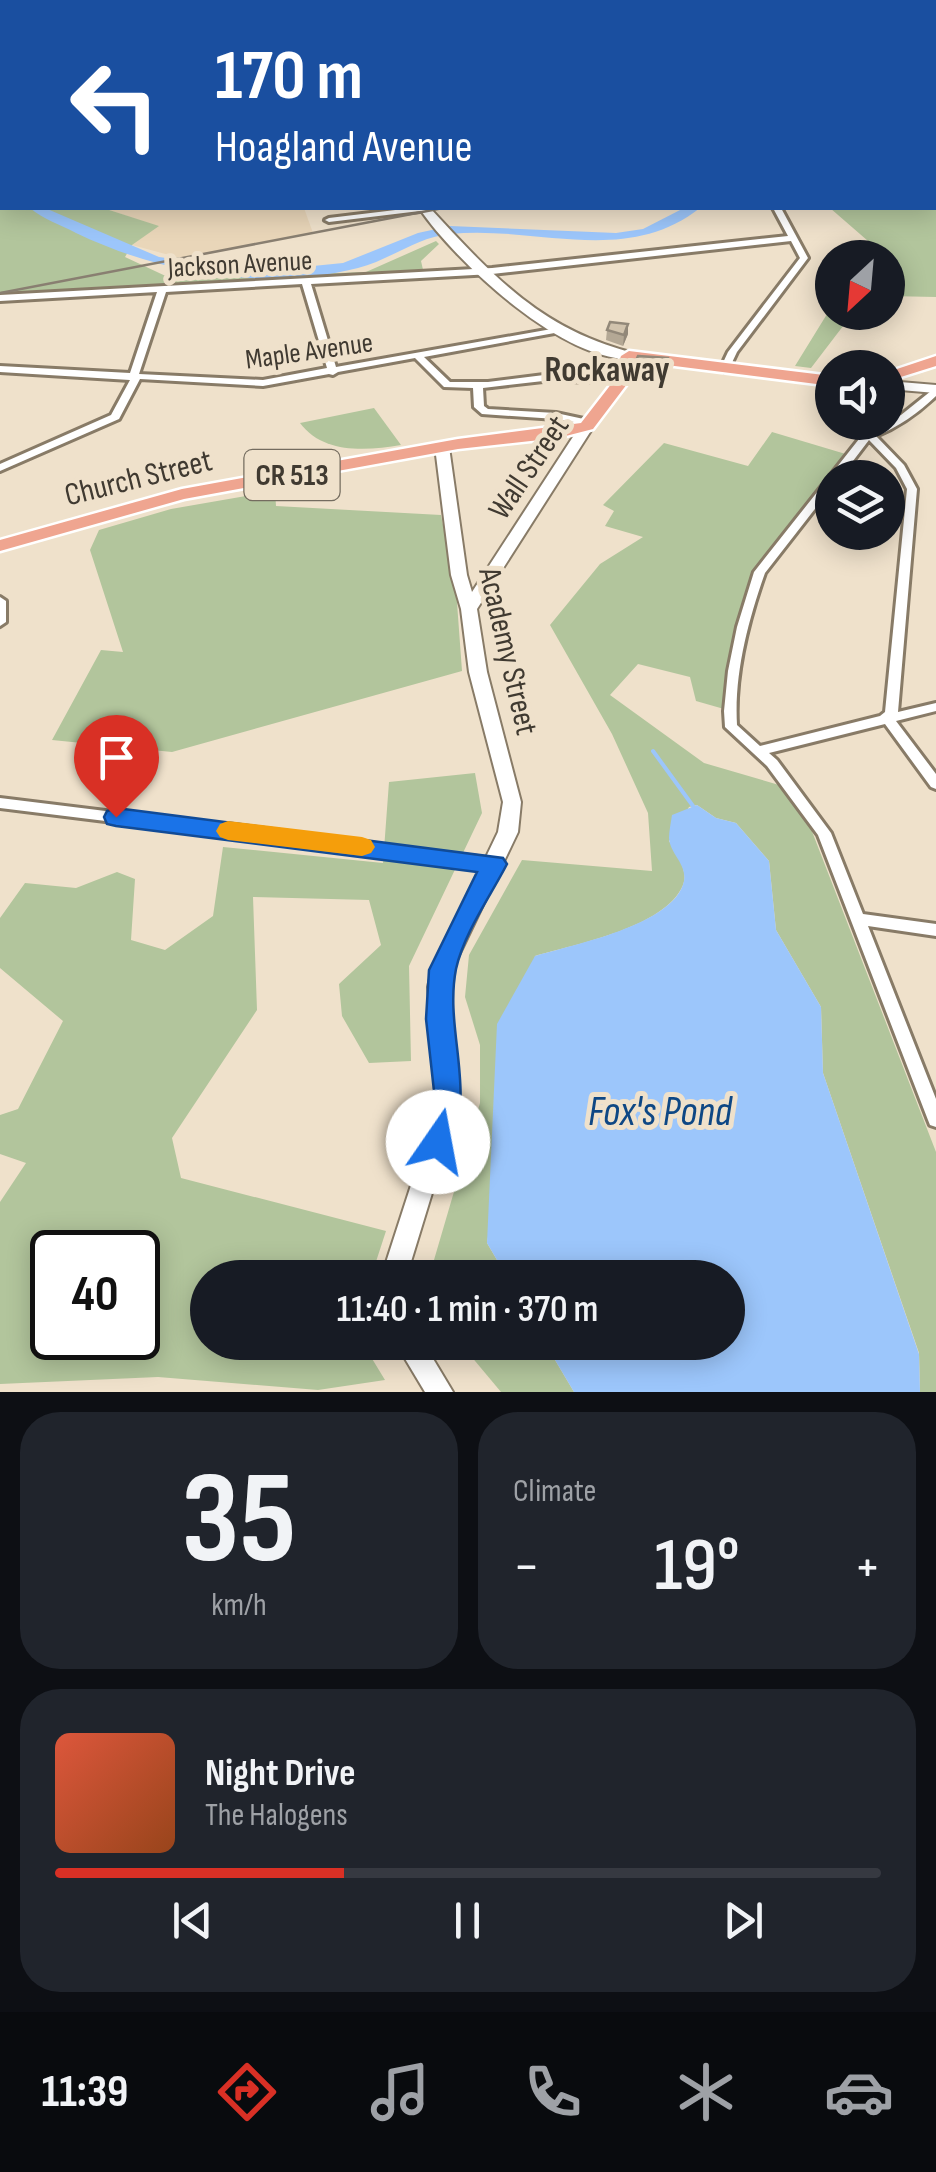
<!DOCTYPE html>
<html lang="en">
<head>
<meta charset="utf-8">
<style>
  :root { --surface:#171b24; --page:#20242c; --text:#f1f3f6; --muted:#9ea1a6; --line:#363941; --accent:#d93025 }
  body { margin:0; font-family:"Sofia Sans Condensed",sans-serif; background:var(--page); color:var(--text); height:100vh; display:flex; flex-direction:column; font-size:38px; white-space:nowrap }
  * { box-sizing:border-box; margin:0 }
  p { font-size:32px; color:var(--muted) }
  .icon { flex:none; width:55px; height:55px; fill:none; stroke:currentColor; stroke-width:2; stroke-linecap:round; stroke-linejoin:round }
  .map { position:relative; height:1392px; overflow:hidden }
  .drawer { display:flex; flex-direction:column; gap:20px; padding:20px; background:#0d0f14; flex:1 }
  .drawer>* { flex:none }
  .top-card { position:absolute; left:0px; top:0px; width:938px; height:210px; box-shadow:0 5px 25px #0003; background:#1a4fa0; color:#fff; overflow:hidden }
  .needle { width:65px; rotate:206deg }
  .tools { position:absolute; left:815px; top:240px; display:grid; gap:20px }
  .tools a { display:grid; place-items:center; width:90px; height:90px; border-radius:50%; background:var(--surface); box-shadow:0 5px 25px #0003; font-size:50px }
  .speed { position:absolute; left:30px; top:1230px; display:flex; gap:20px; font-size:50px; font-weight:700; text-align:center }
  .speed>* { display:grid; place-content:center; width:130px; height:130px; border-radius:50%; background:var(--surface); box-shadow:0 5px 25px #0003; line-height:1 }
  .speed .limit { border:5px solid #111; border-radius:15px; background:#fff; color:#111 }
  .pin { position:absolute; display:grid; place-items:center; width:85px; height:85px; color:#fff; margin:-102px -42px; border-radius:50% 50% 50% 0; rotate:-45deg; box-shadow:0 0 10px #0007 }
  .pin .icon { rotate:45deg }
  .me { position:absolute; width:110px; margin:-55px; rotate:12deg; stroke-linejoin:round; filter:drop-shadow(0 0 8px #0008) }
  .turn { display:flex; align-items:center; gap:35px; height:210px; padding:0 50px; font-size:45px }
  .turn .icon { width:130px; height:130px; stroke-width:2.5 }
  .turn b { display:block; font-size:70px; line-height:85px }
  .big { font-size:75px; font-weight:600; line-height:1.1 }
  .drawer .card { flex:1; display:flex; flex-direction:column; justify-content:center; gap:15px; min-width:0; padding:0 35px; border-radius:40px; background:var(--page) }
  .drawer .dial { align-items:center; gap:0 }
  .dial b { font-size:130px; line-height:1 }
  .song { display:flex; align-items:center; gap:30px }
  .cover { width:120px; height:120px; border-radius:15px; background:linear-gradient(135deg,hsl(10 70% 55%),hsl(20 70% 35%)) }
  .played { height:10px; border-radius:5px; background:linear-gradient(90deg,var(--accent) 35%,var(--line) 35%) }
  .keys { display:flex; justify-content:space-around; direction:ltr }
  .heat { display:flex; justify-content:space-between; align-items:center; font-size:55px; direction:ltr }
  .drawer .tiles { flex:1; display:grid; gap:20px; grid-template-columns:1fr 1fr }
  .card:last-child { grid-column:span 2 }
  .trip { position:absolute; left:190px; top:1260px; width:555px; height:100px; border-radius:50px; background:var(--surface); box-shadow:0 5px 25px #0003; font-weight:600; line-height:100px; text-align:center }
  .dock { display:flex; height:160px; justify-content:space-around; align-items:center; background:#090b0e; color:var(--muted) }
  .dock .icon { width:70px; height:70px }
  .dock .on { color:var(--accent) }
  .dock b { font-size:45px; color:var(--text) }
  .map>svg:first-child { display:block }
  .built { fill:#e9d6b9 }
  .green { fill:#b2c59c; fill-rule:evenodd }
  .water { fill:#9cc6fb }
  .lines { fill:none; stroke-linecap:round; stroke-linejoin:round }
  .stream { stroke:#9cc6fb; stroke-width:4 }
  .river { fill:#9cc6fb; fill-rule:evenodd }
  .minor-casing { stroke:#887b67; stroke-width:6 }
  .tertiary-casing { stroke:#887b67; stroke-width:4 }
  .primary-casing { stroke:#fff; stroke-width:5 }
  .minor { fill:#fff; fill-rule:evenodd }
  .tertiary { fill:#fff; fill-rule:evenodd }
  .primary { fill:#efa590; fill-rule:evenodd }
  .rail { stroke:#897f71; stroke-width:2.5 }
  .wall { fill:#b4a895 }
  .shaded-wall { fill:#928879 }
  .building { fill:#d1c3ad; stroke:#928879; stroke-width:2.5 }
  .route { fill:#1a73e8; stroke:#114b97; stroke-width:2.5 }
  .slow { fill:#f59e0b }
  .labels { text-anchor:middle; stroke-width:10; stroke-linejoin:round; paint-order:stroke }
  .far-street-label { font-size:28px; fill:#403a31; stroke:#efe1cb }
  .shield { fill:#efe1cb; stroke:#746c5f; stroke-width:2.5 }
  .shield-label { font-size:30px; font-weight:bold; fill:#403a31 }
  .street-label { font-size:32px; fill:#403a31; stroke:#efe1cb }
  .far-district-label { font-size:35px; font-weight:bold; fill:#403a31; stroke:#efe1cb }
  .near-water-label { font-size:42px; font-style:italic; fill:#0e4784; stroke:#efe1cb }
</style>
</head>
<body>
<div class="map">
<svg width="936" height="1392" viewBox="0 0 936 1392">
  <rect width="100%" height="100%" fill="#efe1cb"/>
  <path class="built" d="M 103,208 L 304,208 L 313,233 L 184,259 L 132,245 L 157,226 Z"/>
  <g class="green">
    <path d="M 936,70 L 936,297 L 888,296 L 888,258 L 850,257 L 850,251 L 869,250 L 868,241 L 830,208 L 935,208 Z"/>
    <path d="M 0,172 L 2,208 L 103,208 L 159,226 L 132,245 L 125,257 L 172,279 L 366,272 L 436,241 L 439,244 L 421,261 L 424,274 L 0,296 Z"/>
    <path d="M 832,306 L 832,312 L 853,313 L 811,368 L 795,366 Z"/>
    <path d="M 374,408 L 401,445 C 366,451 323,454 300,423 Z"/>
    <path d="M 772,432 L 849,455 L 769,558 L 724,709 L 696,701 L 690,677 L 638,664 L 610,695 L 704,763 L 796,790 L 936,1152 L 936,1392 L 920,1392 L 919,1353 L 823,1073 L 821,1007 L 776,930 L 769,861 L 736,823 L 716,818 L 697,805 L 689,807 L 669,841 C 676,854 689,870 683,885 C 665,928 575,944 535,956 L 487,1243 L 507,1277 L 429,1277 L 480,1103 L 480,1045 L 465,997 L 469,955 L 522,860 L 652,871 L 648,813 L 612,734 L 550,625 L 600,564 L 643,537 L 605,526 L 614,511 L 603,505 L 664,443 L 748,466 Z"/>
    <path d="M 275,491 L 276,506 L 441,515 L 456,589 L 462,671 L 172,752 L 52,740 L 101,650 L 123,652 L 90,550 L 99,530 L 171,509 Z"/>
    <path d="M 475,773 L 482,813 L 409,966 L 411,1061 L 369,1063 L 342,1016 L 339,984 L 381,945 L 369,900 L 253,897 L 257,1010 L 172,1138 L 181,1178 L 386,1231 L 371,1277 L 208,1278 L 208,1342 L 371,1343 L 371,1357 L 385,1380 L 318,1390 L 158,1377 L 0,1384 L 0,1202 L 26,1163 L 0,1154 L 0,1115 L 18,1109 L 63,1021 L 0,968 L 0,918 L 25,883 L 76,888 L 117,872 L 135,879 L 131,940 L 165,950 L 213,916 L 223,847 L 383,863 L 389,782 ZM 52,1252 L 138,1252 L 138,1338 L 52,1338 Z"/>
    <path d="M 460,1343 L 545,1343 L 574,1392 L 501,1392 Z"/>
  </g>
  <path class="water" d="M 697,805 L 716,818 L 736,823 L 769,861 L 776,930 L 821,1007 L 823,1073 L 919,1354 L 920,1392 L 574,1392 L 545,1343 L 728,1342 L 728,1278 L 507,1277 L 487,1243 L 497,1024 L 535,956 C 571,945 675,925 684,881 C 687,864 670,854 669,838 C 669,831 671,822 672,815 Z"/>
  <g class="lines">
    <path class="stream" d="M 653,751 L 693,806"/>
    <g class="river">
      <rect x="935" y="65" width="1" height="6"/>
      <path d="M 0,186 L 2,187 L 2,195 L 0,194 Z"/>
      <path d="M 30,208 L 45,208 L 159,257 L 232,267 L 303,267 L 343,263 L 418,233 L 450,226 L 616,233 L 643,229 L 684,208 L 700,208 C 625,267 536,225 450,234 C 417,237 390,260 358,268 C 264,292 162,274 76,233 C 61,225 43,219 30,208 Z"/>
    </g>
    <defs>
      <g id="minor">
        <path d="M 270,0 L 289,0 L 281,2 L 266,2 Z"/>
        <path d="M 488,0 L 533,0 L 515,2 L 482,2 Z"/>
        <rect x="897" y="0" width="6" height="2"/>
        <rect x="0" y="47" width="2" height="4"/>
        <rect x="0" y="99" width="2" height="5"/>
        <path d="M 412,208 L 432,208 L 428,210 L 329,222 L 325,220 L 329,218 Z"/>
        <path d="M 773,208 L 781,208 L 808,258 L 737,352 L 728,371 L 725,372 L 720,369 L 728,352 L 800,258 L 791,241 L 492,274 L 311,284 L 336,367 L 563,327 L 565,329 L 560,332 L 424,357 L 450,382 L 488,382 L 552,374 L 590,376 L 625,372 L 625,376 L 590,382 L 552,380 L 483,388 L 484,406 L 488,409 L 556,413 L 593,421 L 593,425 L 556,419 L 482,414 L 474,407 L 473,388 L 444,387 L 415,358 L 338,372 L 333,375 L 329,374 L 263,386 L 140,379 L 119,419 L 0,471 L 0,464 L 111,415 L 130,380 L 0,372 L 0,366 L 130,373 L 157,292 L 0,301 L 0,295 L 492,268 L 788,236 ZM 302,284 L 327,368 L 263,380 L 139,374 L 166,292 Z"/>
        <path d="M 936,387 L 936,396 C 918,413 899,427 876,436 L 904,465 L 917,489 L 898,712 L 936,703 L 936,711 L 896,721 L 936,774 L 936,789 L 931,787 L 885,724 L 769,753 L 777,760 L 831,833 L 863,914 L 936,924 L 936,936 L 868,926 L 936,1099 L 936,1127 L 930,1125 L 928,1120 L 818,835 L 767,766 L 725,727 L 724,711 L 728,671 L 737,627 L 754,572 L 863,434 L 852,422 L 863,422 L 871,431 L 874,430 L 901,415 ZM 869,440 L 896,468 L 907,489 L 885,712 L 880,716 L 760,746 L 737,725 C 734,674 748,621 765,573 L 832,487 L 832,478 L 840,478 Z"/>
        <path d="M 0,597 L 6,601 L 6,622 L 0,626 Z"/>
        <path d="M 0,798 L 494,859 L 499,860 L 501,864 L 499,868 L 494,869 L 0,808 Z"/>
      </g>
      <g id="tertiary">
        <path d="M 0,0 L 14,0 L 16,2 L 2,3 Z"/>
        <path d="M 419,208 L 430,208 C 492,275 541,330 634,353 L 634,359 C 563,363 456,262 419,208 Z"/>
        <path d="M 888,381 L 936,385 L 936,393 L 888,389 Z"/>
        <path d="M 587,422 L 594,426 L 477,609 L 487,672 L 521,802 L 518,832 L 452,970 L 450,987 L 459,1105 L 406,1278 L 381,1278 L 437,1105 L 428,987 L 432,970 L 498,832 L 503,802 L 469,672 L 461,609 L 451,575 L 435,447 L 442,443 L 449,447 L 467,575 L 472,592 L 580,426 Z"/>
        <path d="M 395,1342 L 423,1342 L 453,1392 L 425,1392 Z"/>
      </g>
      <g id="primary">
        <path d="M 629,351 L 832,376 L 832,386 L 635,361 L 627,384 L 593,429 L 558,438 L 458,449 L 184,499 L 0,551 L 0,540 L 182,489 L 458,439 L 581,423 L 612,383 L 621,356 Z"/>
        <path d="M 936,356 L 936,366 L 888,381 L 888,372 Z"/>
      </g>
    </defs>
    <use href="#minor" class="minor-casing"/>
    <use href="#tertiary" class="tertiary-casing"/>
    <use href="#primary" class="primary-casing"/>
    <use href="#minor" class="minor"/>
    <use href="#tertiary" class="tertiary"/>
    <use href="#primary" class="primary"/>
    <path class="rail" d="M 0,293 L 443,208"/>
  </g>
  <g class="wall">
    <path d="M 628,324 L 628,334 L 623,346 L 606,340 L 607,330 Z"/>
    <path d="M 668,358 L 665,387 L 633,381 L 634,365 Z"/>
  </g>
  <path class="shaded-wall" d="M 628,324 L 628,334 L 623,346 L 624,335 Z"/>
  <g class="building">
    <path d="M 610,322 L 628,324 L 624,335 L 607,330 Z"/>
    <path d="M 638,356 L 668,358 L 667,371 L 634,365 Z"/>
  </g>
  <path class="route" d="M 116,808 L 503,858 L 507,864 C 490,897 464,933 456,969 C 444,1030 477,1091 449,1151 L 438,1155 L 427,1151 L 423,1142 L 434,1091 L 426,1019 L 429,970 L 477,872 L 116,826 L 107,824 L 104,817 L 107,811 Z"/>
  <path class="slow" d="M 228,821 L 362,837 L 371,840 L 375,847 L 371,853 L 362,856 L 228,840 L 220,837 L 216,831 L 220,824 Z"/>
  <g class="labels">
    <g class="far-street-label">
      <text transform="translate(240 263) rotate(-3)" y="10">Jackson Avenue</text>
      <text transform="translate(309 350) rotate(-8)" y="10">Maple Avenue</text>
    </g>
    <rect class="shield" x="244.5" y="450" width="95" height="50" rx="8"/>
    <g class="shield-label">
      <text x="292" y="485">CR 513</text>
    </g>
    <g class="street-label">
      <text transform="translate(528 467) rotate(-56)" y="11">Wall Street</text>
      <text transform="translate(138 477) rotate(-14)" y="11">Church Street</text>
      <text transform="translate(509 651) rotate(77)" y="11">Academy Street</text>
    </g>
    <g class="far-district-label">
      <text x="607" y="381">Rockaway</text>
    </g>
    <g class="near-water-label">
      <text x="660" y="1125">Fox's Pond</text>
    </g>
  </g>
</svg>
<div class="tools">
<a><svg class="needle" viewBox="-14 -14 28 28"><path d="M0-13l5 13h-10z" fill="#e53935"/><path d="M0 13l5-13h-10z" fill="#9ea1a6"/></svg></a>
<a><svg class="icon" aria-label="sound" viewBox="0 0 24 24"><path d="M4 9h4l5-4v14l-5-4H4zM17 9q2 3 0 6"/></svg></a>
<a><svg class="icon" aria-label="layers" viewBox="0 0 24 24"><path d="M12 4l9 5-9 5-9-5zM3 14l9 5 9-5"/></svg></a>
</div>
<div class="speed"><div class="limit">40</div></div>
<div class="pin" style="left:116px;top:817px;background:#d93025"><svg class="icon" aria-label="arrive" viewBox="0 0 24 24"><path d="M6 21V4h12l-3 4 3 4H6"/></svg></div>
<svg class="me" style="left:438px;top:1142px" viewBox="-20 -20 40 40"><circle r="19" fill="#fff"/><path d="M0-13L10 11 0 6-10 11z" fill="#1a73e8"/></svg>
<div class="trip">11:40 · 1 min · 370 m</div>
<div class="top-card">
<div class="turn"><svg class="icon" aria-label="left" viewBox="0 0 24 24"><path d="M17 20v-9H6M10 6l-5 5 5 5"/></svg><div><b>170 m</b>Hoagland Avenue</div></div>
</div>
</div>
<section class="drawer">
<div class="tiles">
<div class="card dial"><b>35</b><p>km/h</p></div>
<div class="card"><p>Climate</p>
<div class="heat"><a>−</a><b class="big">19°</b><a>+</a></div>
</div>
<div class="card">
<div class="song"><i class="cover"></i><div><b>Night Drive</b><p>The Halogens</p></div></div>
<div class="played"></div>
<div class="keys"><svg class="icon" aria-label="previous" viewBox="0 0 24 24"><path d="M18 5L8 12l10 7zM5 5v14"/></svg><svg class="icon" aria-label="pause" viewBox="0 0 24 24"><path d="M8 5v14M16 5v14"/></svg><svg class="icon" aria-label="next" viewBox="0 0 24 24"><path d="M6 5l10 7-10 7zM19 5v14"/></svg></div>
</div>
</div>
</section>
<nav class="dock">
<b>11:39</b>
<svg class="icon on" aria-label="directions" viewBox="0 0 24 24"><path d="M12 3l9 9-9 9-9-9zM9 14v-3h6M13 9l2 2-2 2"/></svg>
<svg class="icon" aria-label="music" viewBox="0 0 24 24"><path d="M9 18V5l10-2v13"/><circle cx="6" cy="18" r="3"/><circle cx="16" cy="16" r="3"/></svg>
<svg class="icon" aria-label="phone" viewBox="0 0 24 24"><path d="M5 4h4l2 5-3 2q2 4 5 5l2-3 5 2v4C11 20 4 13 5 4z"/></svg>
<svg class="icon" aria-label="climate" viewBox="0 0 24 24"><path d="M12 3v18M4 7l16 10M4 17L20 7"/></svg>
<svg class="icon" aria-label="car" viewBox="0 0 24 24"><path d="M5 17H2v-5l4-1 3-4h7l3 4 3 1v5h-3M9 17h6M6 11h13"/><circle cx="7" cy="17" r="2"/><circle cx="17" cy="17" r="2"/></svg>
</nav>
</body>
</html>
